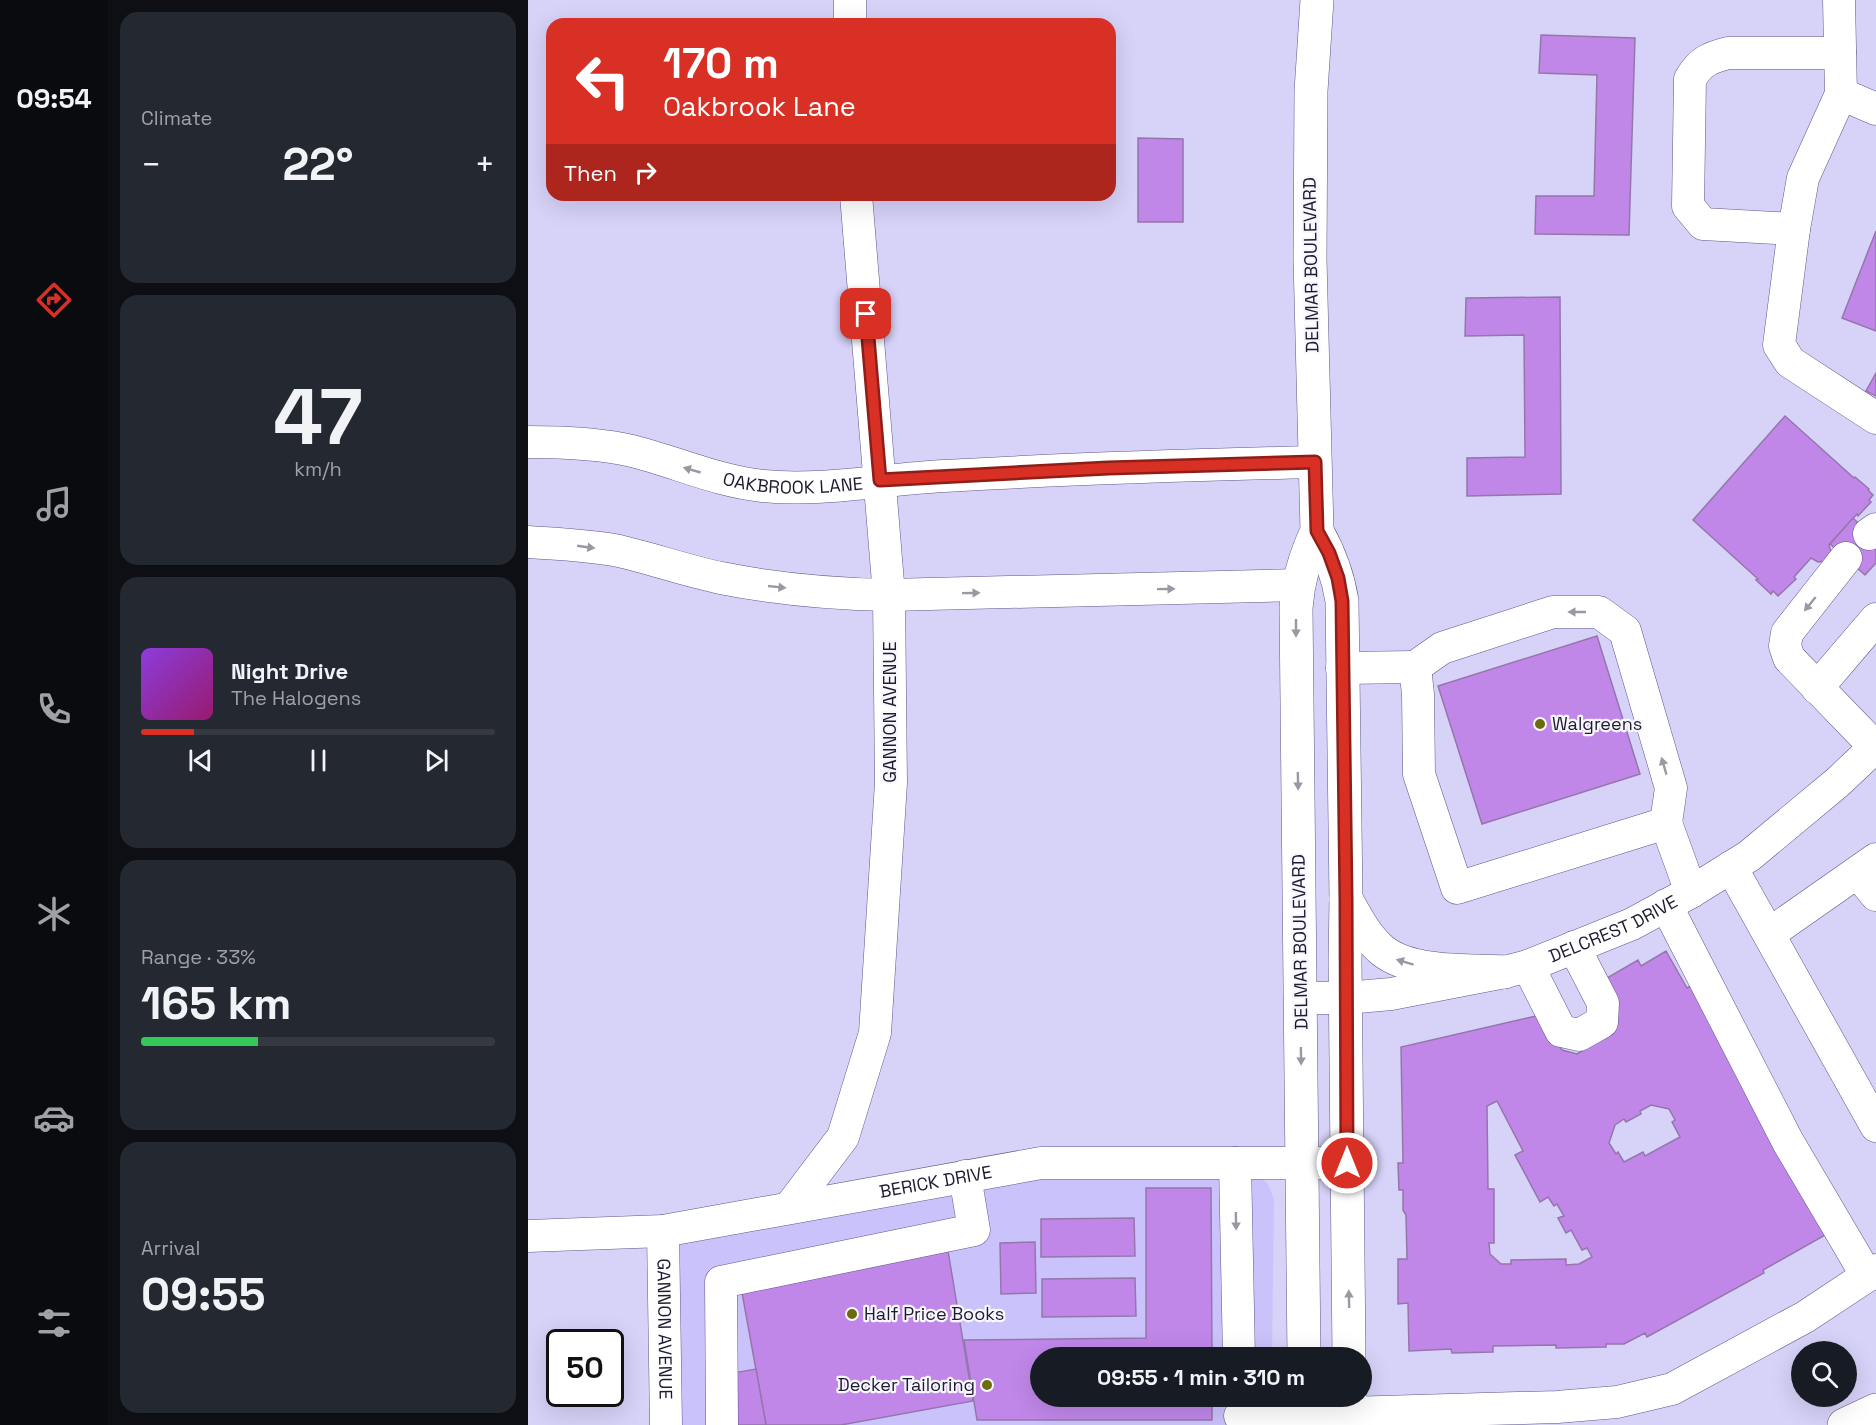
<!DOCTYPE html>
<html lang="en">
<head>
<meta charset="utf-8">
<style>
  :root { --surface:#171b24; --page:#242831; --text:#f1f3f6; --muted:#9ea1a6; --line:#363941; --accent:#d93025 }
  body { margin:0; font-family:"Space Grotesk",sans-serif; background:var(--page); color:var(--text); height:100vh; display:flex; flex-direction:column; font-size:22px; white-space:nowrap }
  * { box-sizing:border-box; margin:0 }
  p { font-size:20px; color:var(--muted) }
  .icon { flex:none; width:33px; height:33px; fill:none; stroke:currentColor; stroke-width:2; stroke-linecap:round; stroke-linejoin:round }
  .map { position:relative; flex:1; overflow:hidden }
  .side { display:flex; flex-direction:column; gap:12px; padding:12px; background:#0d0f14; width:420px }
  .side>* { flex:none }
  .top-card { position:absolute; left:18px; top:18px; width:570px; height:183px; border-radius:18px; box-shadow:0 6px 24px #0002; background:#d93025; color:#fff; overflow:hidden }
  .tools { position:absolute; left:1263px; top:1341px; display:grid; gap:12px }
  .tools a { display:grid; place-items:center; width:66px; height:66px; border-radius:50%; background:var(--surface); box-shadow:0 6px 24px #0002; font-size:30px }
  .speed { position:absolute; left:18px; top:1329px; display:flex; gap:12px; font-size:30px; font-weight:700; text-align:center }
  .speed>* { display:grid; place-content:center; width:78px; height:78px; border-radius:50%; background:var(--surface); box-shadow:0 6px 24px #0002; line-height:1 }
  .speed .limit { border:3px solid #111; border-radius:9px; background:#fff; color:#111 }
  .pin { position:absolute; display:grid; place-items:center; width:51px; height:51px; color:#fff; margin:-26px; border-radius:12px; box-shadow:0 3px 9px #0006 }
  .me { position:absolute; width:66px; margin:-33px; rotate:0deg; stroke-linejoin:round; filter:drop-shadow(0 0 4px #0008) }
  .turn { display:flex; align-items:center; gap:21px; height:126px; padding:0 18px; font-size:27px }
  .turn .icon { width:78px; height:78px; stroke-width:2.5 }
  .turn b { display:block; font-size:42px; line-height:51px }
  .then { display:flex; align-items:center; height:57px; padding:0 18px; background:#0003; gap:12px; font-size:22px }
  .big { font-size:45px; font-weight:700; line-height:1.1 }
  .side .tile { flex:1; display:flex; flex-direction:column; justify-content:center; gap:9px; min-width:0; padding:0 21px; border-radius:18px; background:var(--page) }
  .side .dial { align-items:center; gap:0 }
  .dial b { font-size:78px; line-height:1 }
  .song { display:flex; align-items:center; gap:18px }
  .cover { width:72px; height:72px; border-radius:9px; background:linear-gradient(135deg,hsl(270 70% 55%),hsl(320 70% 35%)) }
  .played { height:6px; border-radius:3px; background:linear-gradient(90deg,var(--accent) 15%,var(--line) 15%) }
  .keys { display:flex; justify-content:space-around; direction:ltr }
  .heat { display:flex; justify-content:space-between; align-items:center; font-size:33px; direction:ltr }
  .charge { height:9px; border-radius:4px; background:linear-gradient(90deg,#34c759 33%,var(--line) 0) }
  .trip { position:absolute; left:502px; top:1347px; width:342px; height:60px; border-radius:30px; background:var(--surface); box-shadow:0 6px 24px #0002; font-weight:700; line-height:60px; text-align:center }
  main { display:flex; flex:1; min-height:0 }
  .menu { display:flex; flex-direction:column; width:108px; justify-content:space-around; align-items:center; background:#090b0e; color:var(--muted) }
  .menu .icon { width:42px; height:42px }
  .menu .current { color:var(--accent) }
  .menu b { font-size:27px; color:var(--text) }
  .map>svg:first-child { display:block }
  .built { fill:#cac3fb }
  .building { fill:#c087e9; stroke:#9576ac; stroke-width:1.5; fill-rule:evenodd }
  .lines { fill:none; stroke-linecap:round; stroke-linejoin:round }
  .minor-casing { stroke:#5f568d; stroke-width:33 }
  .major-casing { stroke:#5f568d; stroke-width:34 }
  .highway-casing { stroke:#5f568d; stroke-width:34 }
  .minor { stroke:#fff; stroke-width:32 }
  .major { stroke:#fff; stroke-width:33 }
  .highway { stroke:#fff; stroke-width:33 }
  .oneway { fill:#9a98a2 }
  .route-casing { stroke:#8d1f18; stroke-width:15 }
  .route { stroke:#d93025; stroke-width:10 }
  .poi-dot { fill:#6c6c0d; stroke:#f7f7fd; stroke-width:2 }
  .labels { text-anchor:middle; stroke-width:4.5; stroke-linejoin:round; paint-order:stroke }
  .street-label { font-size:18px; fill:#1e1a31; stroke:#f7f7fd }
  .poi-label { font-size:18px; fill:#1e1a31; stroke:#f7f7fd; text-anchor:start }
</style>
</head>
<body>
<main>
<nav class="menu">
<b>09:54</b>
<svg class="icon current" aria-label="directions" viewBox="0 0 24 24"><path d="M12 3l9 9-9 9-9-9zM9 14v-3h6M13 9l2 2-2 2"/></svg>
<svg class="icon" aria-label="music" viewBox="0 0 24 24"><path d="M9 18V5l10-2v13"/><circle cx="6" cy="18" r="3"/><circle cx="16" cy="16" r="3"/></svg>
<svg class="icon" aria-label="phone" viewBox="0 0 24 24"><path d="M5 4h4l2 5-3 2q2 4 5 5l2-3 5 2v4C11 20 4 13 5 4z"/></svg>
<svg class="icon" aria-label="climate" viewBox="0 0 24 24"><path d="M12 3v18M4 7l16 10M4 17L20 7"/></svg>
<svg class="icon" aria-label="car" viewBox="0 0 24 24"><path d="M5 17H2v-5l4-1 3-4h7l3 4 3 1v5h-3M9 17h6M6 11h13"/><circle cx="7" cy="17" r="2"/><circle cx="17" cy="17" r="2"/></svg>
<svg class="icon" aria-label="filters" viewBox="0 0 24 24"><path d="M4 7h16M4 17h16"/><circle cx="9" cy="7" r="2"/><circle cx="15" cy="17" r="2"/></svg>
</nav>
<section class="side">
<div class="tile"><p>Climate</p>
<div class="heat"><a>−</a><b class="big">22°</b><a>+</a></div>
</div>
<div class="tile dial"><b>47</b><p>km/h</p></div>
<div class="tile">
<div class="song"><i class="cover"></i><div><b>Night Drive</b><p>The Halogens</p></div></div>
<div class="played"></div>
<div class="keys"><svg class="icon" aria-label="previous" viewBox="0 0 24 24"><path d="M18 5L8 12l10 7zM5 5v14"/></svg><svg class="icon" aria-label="pause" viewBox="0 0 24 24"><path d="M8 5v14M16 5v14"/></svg><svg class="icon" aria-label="next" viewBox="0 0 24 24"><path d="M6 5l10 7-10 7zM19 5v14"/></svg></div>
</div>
<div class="tile"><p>Range · 33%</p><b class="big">165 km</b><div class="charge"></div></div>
<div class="tile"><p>Arrival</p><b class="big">09:55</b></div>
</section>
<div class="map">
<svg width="1348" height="1425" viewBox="0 0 1348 1425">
  <rect width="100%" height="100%" fill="#d6d2f8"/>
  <path class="built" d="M 728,1173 L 740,1184 L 746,1199 L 744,1357 L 513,1358 L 513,1396 L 744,1397 L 744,1425 L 149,1425 L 148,1254 L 153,1242 L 491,1180 L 528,1177 Z"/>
  <g class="building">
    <path d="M 1013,35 L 1107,38 L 1101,235 L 1007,234 L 1008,196 L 1066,196 L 1069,75 L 1011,73 Z"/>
    <path d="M 610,138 L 655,139 L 655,222 L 610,222 Z"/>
    <path d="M 1348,231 L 1348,331 L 1314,318 Z"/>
    <path d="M 1032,297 L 1033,494 L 939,496 L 939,458 L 997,457 L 996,335 L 937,336 L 938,298 Z"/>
    <path d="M 1348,373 L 1348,396 L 1338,391 Z"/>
    <path d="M 1257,416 L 1326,478 L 1327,477 L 1341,489 L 1340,490 L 1345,495 L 1341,500 L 1343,502 L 1330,516 L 1329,514 L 1301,545 L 1303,552 L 1297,561 L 1290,562 L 1283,558 L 1266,577 L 1268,579 L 1250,596 L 1245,591 L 1243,594 L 1228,580 L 1230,579 L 1165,520 Z"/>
    <path d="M 1325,518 L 1348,540 L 1348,563 L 1337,575 L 1302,544 Z"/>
    <path d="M 1069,636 L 1112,774 L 954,824 L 910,686 Z"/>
    <path d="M 1138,951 L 1159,988 L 1164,985 L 1299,1234 L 1235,1270 L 1236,1273 L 1119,1337 L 1117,1333 L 1096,1344 L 1078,1344 L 1078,1347 L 1028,1348 L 1028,1345 L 965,1346 L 965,1352 L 924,1353 L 923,1349 L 881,1351 L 880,1303 L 870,1304 L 870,1259 L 879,1259 L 878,1215 L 875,1210 L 875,1190 L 871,1190 L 870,1163 L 875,1163 L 873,1047 L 1012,1015 L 1034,1050 L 1049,1054 L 1056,1050 L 1054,1046 L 1075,1035 L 1076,1039 L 1085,1034 L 1090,1019 L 1084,1011 L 1072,982 L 1110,960 L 1113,966 ZM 969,1101 L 995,1151 L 987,1155 L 1012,1202 L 1020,1197 L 1026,1206 L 1029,1204 L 1036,1216 L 1030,1218 L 1038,1233 L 1043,1230 L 1054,1250 L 1059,1248 L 1064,1257 L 1051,1264 L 1038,1265 L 1038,1259 L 983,1260 L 983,1264 L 973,1264 L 962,1254 L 961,1243 L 966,1243 L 966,1189 L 960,1189 L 959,1106 ZM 1123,1105 L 1141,1109 L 1147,1120 L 1144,1122 L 1152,1137 L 1117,1156 L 1115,1152 L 1096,1162 L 1090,1152 L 1088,1154 L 1081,1143 L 1087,1125 L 1096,1119 L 1098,1122 L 1113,1114 L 1112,1111 Z"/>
    <path d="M 618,1188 L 683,1188 L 684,1358 L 513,1358 L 513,1396 L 684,1396 L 684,1420 L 449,1420 L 436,1340 L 618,1338 Z"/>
    <path d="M 606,1218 L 607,1256 L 513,1257 L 513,1219 Z"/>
    <path d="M 507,1242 L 508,1293 L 473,1294 L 472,1243 Z"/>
    <path d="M 419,1245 L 445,1401 L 313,1425 L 238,1425 L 213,1287 Z"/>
    <path d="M 607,1278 L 608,1316 L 514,1317 L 514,1279 Z"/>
    <path d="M 228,1369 L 238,1425 L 208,1425 L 205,1373 Z"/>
  </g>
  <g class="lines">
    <defs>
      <g id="minor">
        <path d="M 1311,0 L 1313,94 L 1275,178 L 1266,229 L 1251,345 L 1262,362 L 1348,418"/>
        <path d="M 322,24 L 322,0"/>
        <path d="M 1313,94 L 1348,109"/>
        <path d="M 1266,229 L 1175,224 L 1160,206 L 1162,79 C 1173,61 1181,58 1200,53 L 1312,53"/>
        <path id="s1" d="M 0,442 C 34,442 70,443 104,451 C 148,462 189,481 235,486 C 293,492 357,479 416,476 C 539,469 663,465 787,462"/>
        <path d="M 1341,534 L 1348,529"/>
        <path d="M 0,542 C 30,544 61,545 91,551 C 125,559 159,571 193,578 C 248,589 305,594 361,595 L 770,585"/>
        <path d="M 1318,558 L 1259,633 L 1257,646 L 1261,658 L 1347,747"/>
        <path d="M 887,667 L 914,648 L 1025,612 L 1071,612 L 1097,631 L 1143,788 L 1138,823"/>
        <path d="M 814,668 L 887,667 L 890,694 L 891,774 L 929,888 L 1138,823 L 1163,892"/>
        <path d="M 1289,688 L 1348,619"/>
        <path d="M 1203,867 L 1348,1126"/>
        <path d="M 1330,873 L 1348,895"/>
        <path d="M 1138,905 L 1260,1142 L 1339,1276"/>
        <path d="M 1241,934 L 1348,859"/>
        <path d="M 1000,966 L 1033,1031 L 1051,1035 L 1074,1022 L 1075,1003 L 1046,947"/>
        <path id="s2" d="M 772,998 L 818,998 L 863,994 L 977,972 L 1000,966 L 1104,924 L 1163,892 L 1221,856 L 1310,782 L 1348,746"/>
        <path d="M 707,1163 L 711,1358"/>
        <path d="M 262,1207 L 315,1137 L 347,1033 L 363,783 L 361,595 L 328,195"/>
        <path id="s3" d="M 135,1231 L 138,1425"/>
        <path id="s4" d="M 0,1236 L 135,1231 L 513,1163 L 819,1163"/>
        <path d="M 712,1416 L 1029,1407 L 1089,1402 L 1144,1389 L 1277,1317 L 1348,1270"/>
        <path d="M 194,1425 L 193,1282 L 446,1230 L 437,1176"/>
      </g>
      <g id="major">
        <path d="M 789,531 C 802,554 810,575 814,601 L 818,899 L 817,961 L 821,1358"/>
        <path d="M 818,899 C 828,917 839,938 855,951 C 884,974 942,970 977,972"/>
        <path d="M 776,1358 L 768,608 C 770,580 777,556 789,531 L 782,259 L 783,91 L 789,0"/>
        <path d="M 777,1396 L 777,1425"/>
        <path d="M 822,1396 L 822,1425"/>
      </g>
      <path id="highway" d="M 1316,1425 L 1348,1410"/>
    </defs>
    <use href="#minor" class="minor-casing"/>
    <use href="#major" class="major-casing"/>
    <use href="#highway" class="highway-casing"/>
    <use href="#minor" class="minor"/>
    <use href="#major" class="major"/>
    <use href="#highway" class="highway"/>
  </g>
  <defs><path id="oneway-solid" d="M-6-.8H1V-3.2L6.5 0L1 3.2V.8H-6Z" transform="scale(1.5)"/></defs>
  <g class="oneway">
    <use href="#oneway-solid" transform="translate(164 470) rotate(-164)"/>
    <use href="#oneway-solid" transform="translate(58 547) rotate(8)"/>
    <use href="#oneway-solid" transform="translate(249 587) rotate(6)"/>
    <use href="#oneway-solid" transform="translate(638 589) rotate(-1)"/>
    <use href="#oneway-solid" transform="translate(443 593) rotate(-1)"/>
    <use href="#oneway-solid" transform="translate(1282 604) rotate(129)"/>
    <use href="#oneway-solid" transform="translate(1049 612) rotate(180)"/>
    <use href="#oneway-solid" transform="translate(768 628) rotate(90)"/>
    <use href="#oneway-solid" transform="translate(1136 766) rotate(-106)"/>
    <use href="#oneway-solid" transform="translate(770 781) rotate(89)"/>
    <use href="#oneway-solid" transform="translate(877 962) rotate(-163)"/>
    <use href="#oneway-solid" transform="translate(773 1056) rotate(89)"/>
    <use href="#oneway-solid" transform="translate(708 1221) rotate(89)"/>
    <use href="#oneway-solid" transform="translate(821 1299) rotate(-91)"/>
  </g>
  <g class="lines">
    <defs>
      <path id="route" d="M 338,314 L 352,480 L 580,468 L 787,462 L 789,531 L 801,553 L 810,578 L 814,601 L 818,899 L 819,1163"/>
    </defs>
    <use href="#route" class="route-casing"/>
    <use href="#route" class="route"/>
  </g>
  <g class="poi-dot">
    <circle cx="1012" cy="724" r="6"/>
    <circle cx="324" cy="1314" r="6"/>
    <circle cx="459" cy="1385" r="6"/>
  </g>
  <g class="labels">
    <g class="street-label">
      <text transform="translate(783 265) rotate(-91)" y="6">DELMAR BOULEVARD</text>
      <text dy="6" stroke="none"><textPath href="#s1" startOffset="270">OAKBROOK LANE</textPath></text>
      <text transform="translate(362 712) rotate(-90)" y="6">GANNON AVENUE</text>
      <text dy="6" stroke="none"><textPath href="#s2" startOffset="324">DELCREST DRIVE</textPath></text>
      <text transform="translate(772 942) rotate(-91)" y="6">DELMAR BOULEVARD</text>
      <text dy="6" stroke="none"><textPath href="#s4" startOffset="412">BERICK DRIVE</textPath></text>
      <text dy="6" stroke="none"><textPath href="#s3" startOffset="98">GANNON AVENUE</textPath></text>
    </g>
    <g class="poi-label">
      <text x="1024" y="730">Walgreens</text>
      <text x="336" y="1320">Half Price Books</text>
      <text x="447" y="1391" text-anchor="end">Decker Tailoring</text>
    </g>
  </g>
</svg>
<div class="tools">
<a><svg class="icon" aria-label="search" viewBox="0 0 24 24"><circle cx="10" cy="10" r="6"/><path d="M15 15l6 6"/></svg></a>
</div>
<div class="speed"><div class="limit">50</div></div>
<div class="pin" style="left:338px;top:314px;background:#d93025"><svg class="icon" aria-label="arrive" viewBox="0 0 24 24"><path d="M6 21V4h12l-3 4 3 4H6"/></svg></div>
<svg class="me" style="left:819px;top:1163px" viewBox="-20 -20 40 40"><circle r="17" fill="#d93025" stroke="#fff" stroke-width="3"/><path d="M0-11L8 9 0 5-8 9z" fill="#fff"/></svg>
<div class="trip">09:55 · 1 min · 310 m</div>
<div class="top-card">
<div class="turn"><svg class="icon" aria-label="left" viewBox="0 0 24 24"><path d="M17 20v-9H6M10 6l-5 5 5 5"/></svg><div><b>170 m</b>Oakbrook Lane</div></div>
<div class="then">Then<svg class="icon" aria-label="right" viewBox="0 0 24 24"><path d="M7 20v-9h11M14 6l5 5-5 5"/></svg></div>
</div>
</div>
</main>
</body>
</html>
